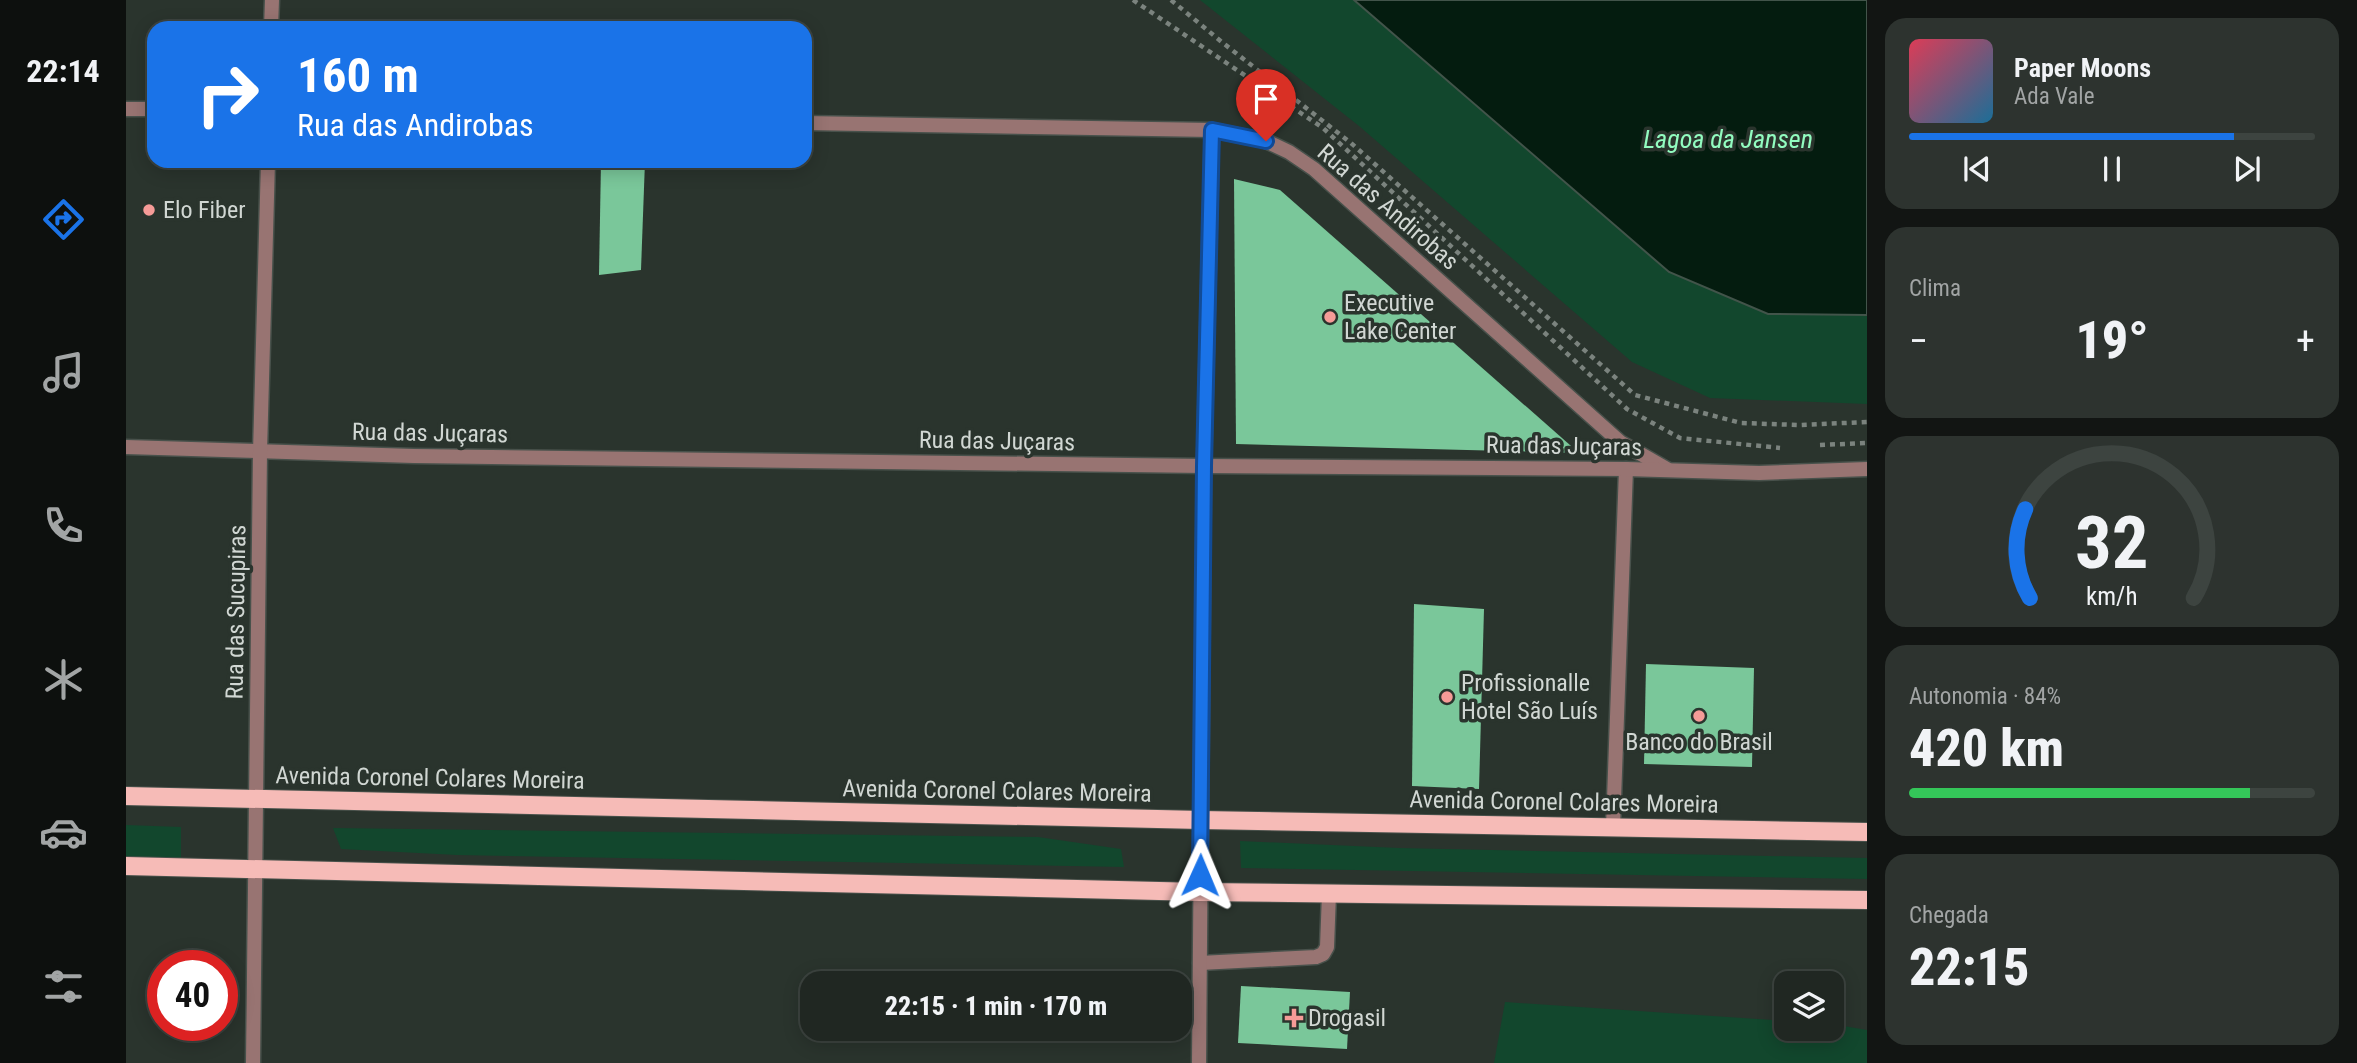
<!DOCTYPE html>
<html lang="pt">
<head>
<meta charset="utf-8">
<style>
  :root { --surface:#202722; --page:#2d332f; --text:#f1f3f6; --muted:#a2a5a5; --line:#3d4440; --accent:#1a73e8 }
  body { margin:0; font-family:"Roboto Condensed",sans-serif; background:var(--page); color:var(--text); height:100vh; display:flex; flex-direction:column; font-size:26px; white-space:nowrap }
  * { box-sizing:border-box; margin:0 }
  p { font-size:23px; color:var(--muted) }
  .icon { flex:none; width:38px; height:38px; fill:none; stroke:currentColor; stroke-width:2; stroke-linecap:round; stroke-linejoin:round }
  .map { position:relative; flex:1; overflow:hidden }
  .panel { display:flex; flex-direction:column; gap:18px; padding:18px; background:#121513; width:490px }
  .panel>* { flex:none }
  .guide { position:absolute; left:21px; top:21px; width:665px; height:147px; border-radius:21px; box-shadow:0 4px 18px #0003,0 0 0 2px var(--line); background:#1a73e8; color:#fff; overflow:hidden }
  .tools { position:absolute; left:1648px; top:971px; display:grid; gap:14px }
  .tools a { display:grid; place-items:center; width:70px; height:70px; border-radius:14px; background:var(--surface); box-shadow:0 4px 18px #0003,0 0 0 2px var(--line); font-size:35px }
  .speed { position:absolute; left:21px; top:950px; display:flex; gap:14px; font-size:35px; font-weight:700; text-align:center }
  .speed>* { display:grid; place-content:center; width:91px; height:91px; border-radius:50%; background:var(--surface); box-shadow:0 4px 18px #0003,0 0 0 2px var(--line); line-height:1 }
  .speed .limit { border:10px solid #d22; background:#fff; color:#111 }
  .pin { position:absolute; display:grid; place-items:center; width:60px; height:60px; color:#fff; margin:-72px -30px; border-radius:50% 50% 50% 0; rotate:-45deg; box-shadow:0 0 7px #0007 }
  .pin .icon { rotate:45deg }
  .me { position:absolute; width:77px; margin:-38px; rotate:1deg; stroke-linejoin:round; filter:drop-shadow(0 0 5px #0008) }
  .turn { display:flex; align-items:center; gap:24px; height:147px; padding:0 35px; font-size:32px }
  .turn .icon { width:91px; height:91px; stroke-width:2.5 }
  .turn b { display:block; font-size:49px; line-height:60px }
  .big { font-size:52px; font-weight:800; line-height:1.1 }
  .panel .widget { flex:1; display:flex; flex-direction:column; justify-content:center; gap:10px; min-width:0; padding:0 24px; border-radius:21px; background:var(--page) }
  .panel .dial { align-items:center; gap:0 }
  .dial svg { height:182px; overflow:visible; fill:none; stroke:var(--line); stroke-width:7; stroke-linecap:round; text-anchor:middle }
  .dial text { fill:var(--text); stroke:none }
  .song { display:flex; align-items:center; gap:21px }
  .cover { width:84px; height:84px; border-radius:10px; background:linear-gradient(135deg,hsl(350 70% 55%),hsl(200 70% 35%)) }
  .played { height:7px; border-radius:4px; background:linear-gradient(90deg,var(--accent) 80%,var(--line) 80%) }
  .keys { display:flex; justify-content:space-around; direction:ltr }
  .heat { display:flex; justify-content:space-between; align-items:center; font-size:38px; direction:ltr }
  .charge { height:10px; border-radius:5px; background:linear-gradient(90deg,#34c759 84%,var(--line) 0) }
  .trip { position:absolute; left:674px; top:971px; width:392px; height:70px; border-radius:21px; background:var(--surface); box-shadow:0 4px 18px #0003,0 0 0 2px var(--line); font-weight:800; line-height:70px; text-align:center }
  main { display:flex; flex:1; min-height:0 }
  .dock { display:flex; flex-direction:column; width:126px; justify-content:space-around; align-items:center; background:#0d100e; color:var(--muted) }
  .dock .icon { width:49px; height:49px }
  .dock .current { color:var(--accent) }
  .dock b { font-size:32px; color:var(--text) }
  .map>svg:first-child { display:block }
  .green { fill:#12472d }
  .water { fill:#041c0f; stroke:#42544a; stroke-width:2 }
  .building { fill:#7ac79a }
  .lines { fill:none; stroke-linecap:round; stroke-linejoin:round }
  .service-casing { stroke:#48514b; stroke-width:17 }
  .minor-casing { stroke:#48514b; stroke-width:17 }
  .tertiary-casing { stroke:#48514b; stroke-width:17 }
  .primary-casing { stroke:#48514b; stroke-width:20 }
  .path { stroke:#7b837e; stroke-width:4.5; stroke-dasharray:5 5; stroke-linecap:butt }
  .service { stroke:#987472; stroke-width:14 }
  .minor { stroke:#987472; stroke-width:14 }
  .tertiary { stroke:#987472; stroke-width:14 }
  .primary { stroke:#f6bbb7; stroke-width:18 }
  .route-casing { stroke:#114b97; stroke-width:18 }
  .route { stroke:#1a73e8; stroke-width:12 }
  .poi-dot { fill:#f59b97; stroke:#2a342d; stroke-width:2.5 }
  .labels { text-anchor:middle; stroke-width:7; stroke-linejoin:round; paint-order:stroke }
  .street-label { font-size:24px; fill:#d1d7d3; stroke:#2a342d }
  .poi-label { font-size:24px; fill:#d1d7d3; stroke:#2a342d; text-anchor:start }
  .water-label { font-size:26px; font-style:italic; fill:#92fcc0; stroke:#2a342d }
</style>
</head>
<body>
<main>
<nav class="dock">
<b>22:14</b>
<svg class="icon current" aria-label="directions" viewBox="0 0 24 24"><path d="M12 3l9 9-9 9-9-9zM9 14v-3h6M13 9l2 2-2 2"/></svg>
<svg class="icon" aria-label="music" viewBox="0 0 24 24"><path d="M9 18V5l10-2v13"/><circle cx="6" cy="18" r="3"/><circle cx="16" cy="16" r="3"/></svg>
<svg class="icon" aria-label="phone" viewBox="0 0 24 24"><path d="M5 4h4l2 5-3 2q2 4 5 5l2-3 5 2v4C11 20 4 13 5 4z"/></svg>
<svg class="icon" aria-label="climate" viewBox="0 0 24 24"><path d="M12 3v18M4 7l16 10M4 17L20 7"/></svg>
<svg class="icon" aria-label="car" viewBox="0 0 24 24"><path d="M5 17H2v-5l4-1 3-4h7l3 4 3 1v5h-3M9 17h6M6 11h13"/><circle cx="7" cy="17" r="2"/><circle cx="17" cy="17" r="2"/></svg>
<svg class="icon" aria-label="filters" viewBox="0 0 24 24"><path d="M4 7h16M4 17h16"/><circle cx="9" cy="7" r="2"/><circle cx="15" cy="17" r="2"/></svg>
</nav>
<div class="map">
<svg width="1741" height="1063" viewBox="0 0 1741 1063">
  <rect width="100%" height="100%" fill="#2a342d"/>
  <g class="green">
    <path d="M 1074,0 L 1228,0 L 1543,272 L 1642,314 L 1741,315 L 1741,404 L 1584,398 L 1506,362 L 1233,126 Z"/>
    <path d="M 0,825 L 55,827 L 55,860 L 0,858 Z"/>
    <path d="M 207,828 L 912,837 L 995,849 L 998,867 L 331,855 L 215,849 Z"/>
    <path d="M 1114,841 L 1273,848 L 1741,858 L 1741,879 L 1115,868 Z"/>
    <path d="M 1379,1002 L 1661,1021 L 1661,1029 L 1706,1029 L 1706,1024 L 1741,1030 L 1741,1063 L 1368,1063 Z"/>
  </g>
  <path class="water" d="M 1228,0 L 1741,0 L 1741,315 L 1642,314 L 1543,272 Z"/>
  <g class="building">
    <path d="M 475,161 L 519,161 L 515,270 L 473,275 Z"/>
    <path d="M 1108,179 L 1154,190 L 1453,453 L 1110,444 Z"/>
    <path d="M 1288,604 L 1358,609 L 1353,789 L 1286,786 Z"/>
    <path d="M 1520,664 L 1628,668 L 1626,767 L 1518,764 Z"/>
    <path d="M 1115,986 L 1224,992 L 1221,1049 L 1112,1043 Z"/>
  </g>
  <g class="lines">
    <defs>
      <g id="service">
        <path d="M 1487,827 L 1500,469"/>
        <path d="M 1074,963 L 1190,957 L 1197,954 L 1201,947 L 1203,894"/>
      </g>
      <g id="minor">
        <path d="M 145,28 L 146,0"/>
        <path d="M 1078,466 L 1086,130"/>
      </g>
      <g id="tertiary">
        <path d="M 0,109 L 28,109"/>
        <path d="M 679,123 L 1086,130 L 1140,141 L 1163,152 L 1188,169 L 1494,442 L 1541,469"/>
        <path d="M 0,447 L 288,456 L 1078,466 L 1500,469 L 1633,473 L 1741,469"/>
        <path d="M 127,1063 L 134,452 L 142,161"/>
        <path d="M 1073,1063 L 1078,466"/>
      </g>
      <g id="primary">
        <path d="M 0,796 L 1075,820 L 1741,832"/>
        <path d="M 0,866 L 1074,892 L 1741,900"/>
      </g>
    </defs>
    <use href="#service" class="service-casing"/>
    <use href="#minor" class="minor-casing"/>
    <use href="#tertiary" class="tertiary-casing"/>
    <use href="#primary" class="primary-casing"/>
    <g class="path">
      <path d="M 1007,0 L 1197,128 L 1501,409 L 1554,438 L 1654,448"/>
      <path d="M 1045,0 L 1097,43 L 1225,143 L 1509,395 L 1615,423 L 1673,425 L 1741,422"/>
      <path d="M 1694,445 L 1741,443"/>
    </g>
    <use href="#service" class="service"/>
    <use href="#minor" class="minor"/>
    <use href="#tertiary" class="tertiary"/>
    <use href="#primary" class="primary"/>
  </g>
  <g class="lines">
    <defs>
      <path id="route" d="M 1074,875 L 1078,466 L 1086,130 L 1140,141"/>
    </defs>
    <use href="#route" class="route-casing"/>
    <use href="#route" class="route"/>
  </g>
  <g class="poi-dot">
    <circle cx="23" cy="210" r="7"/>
    <circle cx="1204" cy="317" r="7"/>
    <circle cx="1321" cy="697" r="7"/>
    <circle cx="1573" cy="716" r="7"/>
    <path d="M1164.5 1007.5h7v7h7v7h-7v7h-7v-7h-7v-7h7z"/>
  </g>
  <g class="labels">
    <g class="street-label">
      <text transform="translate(1262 207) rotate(41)" y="8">Rua das Andirobas</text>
      <text transform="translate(304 433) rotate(1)" y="8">Rua das Juçaras</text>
      <text transform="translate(871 441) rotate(1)" y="8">Rua das Juçaras</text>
      <text transform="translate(1438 446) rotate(1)" y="8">Rua das Juçaras</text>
      <text transform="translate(110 612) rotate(-89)" y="8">Rua das Sucupiras</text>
      <text transform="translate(304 778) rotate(1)" y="8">Avenida Coronel Colares Moreira</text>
      <text transform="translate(871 791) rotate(1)" y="8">Avenida Coronel Colares Moreira</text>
      <text transform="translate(1438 802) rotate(1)" y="8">Avenida Coronel Colares Moreira</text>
    </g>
    <g class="poi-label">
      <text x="37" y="218">Elo Fiber</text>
      <text x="1218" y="311">Executive<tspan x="1218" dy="28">Lake Center</tspan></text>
      <text x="1335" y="691">Profissionalle<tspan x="1335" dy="28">Hotel São Luís</tspan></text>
      <text x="1573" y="750" text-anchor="middle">Banco do Brasil</text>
      <text x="1182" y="1026">Drogasil</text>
    </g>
    <g class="water-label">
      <text x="1602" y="148">Lagoa da Jansen</text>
    </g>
  </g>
</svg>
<div class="tools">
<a><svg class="icon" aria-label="layers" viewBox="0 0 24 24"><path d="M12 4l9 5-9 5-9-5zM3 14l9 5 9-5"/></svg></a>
</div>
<div class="speed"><div class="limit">40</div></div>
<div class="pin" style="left:1140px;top:141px;background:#d93025"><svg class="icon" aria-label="arrive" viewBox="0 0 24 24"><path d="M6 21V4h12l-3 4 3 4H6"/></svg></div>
<svg class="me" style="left:1074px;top:875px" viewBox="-20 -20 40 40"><path d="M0-17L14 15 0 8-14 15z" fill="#1a73e8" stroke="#fff" stroke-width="4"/></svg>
<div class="trip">22:15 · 1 min · 170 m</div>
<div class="guide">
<div class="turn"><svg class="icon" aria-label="right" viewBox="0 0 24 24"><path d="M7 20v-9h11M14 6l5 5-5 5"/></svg><div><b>160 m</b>Rua das Andirobas</div></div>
</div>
</div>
<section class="panel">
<div class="widget">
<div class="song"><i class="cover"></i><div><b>Paper Moons</b><p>Ada Vale</p></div></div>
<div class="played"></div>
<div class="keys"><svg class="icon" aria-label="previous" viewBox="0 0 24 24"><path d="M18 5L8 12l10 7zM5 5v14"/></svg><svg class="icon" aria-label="pause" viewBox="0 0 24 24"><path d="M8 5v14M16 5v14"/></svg><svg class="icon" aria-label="next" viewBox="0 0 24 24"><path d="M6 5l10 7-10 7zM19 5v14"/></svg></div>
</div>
<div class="widget"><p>Clima</p>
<div class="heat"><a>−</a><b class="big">19°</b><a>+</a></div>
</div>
<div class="widget dial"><svg viewBox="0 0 100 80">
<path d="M14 69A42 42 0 1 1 86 69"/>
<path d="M14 69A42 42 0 0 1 12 30" stroke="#1a73e8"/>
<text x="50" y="56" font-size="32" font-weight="700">32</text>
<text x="50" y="72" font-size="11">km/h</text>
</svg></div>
<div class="widget"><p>Autonomia · 84%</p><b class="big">420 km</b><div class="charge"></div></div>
<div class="widget"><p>Chegada</p><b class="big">22:15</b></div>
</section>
</main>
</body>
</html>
